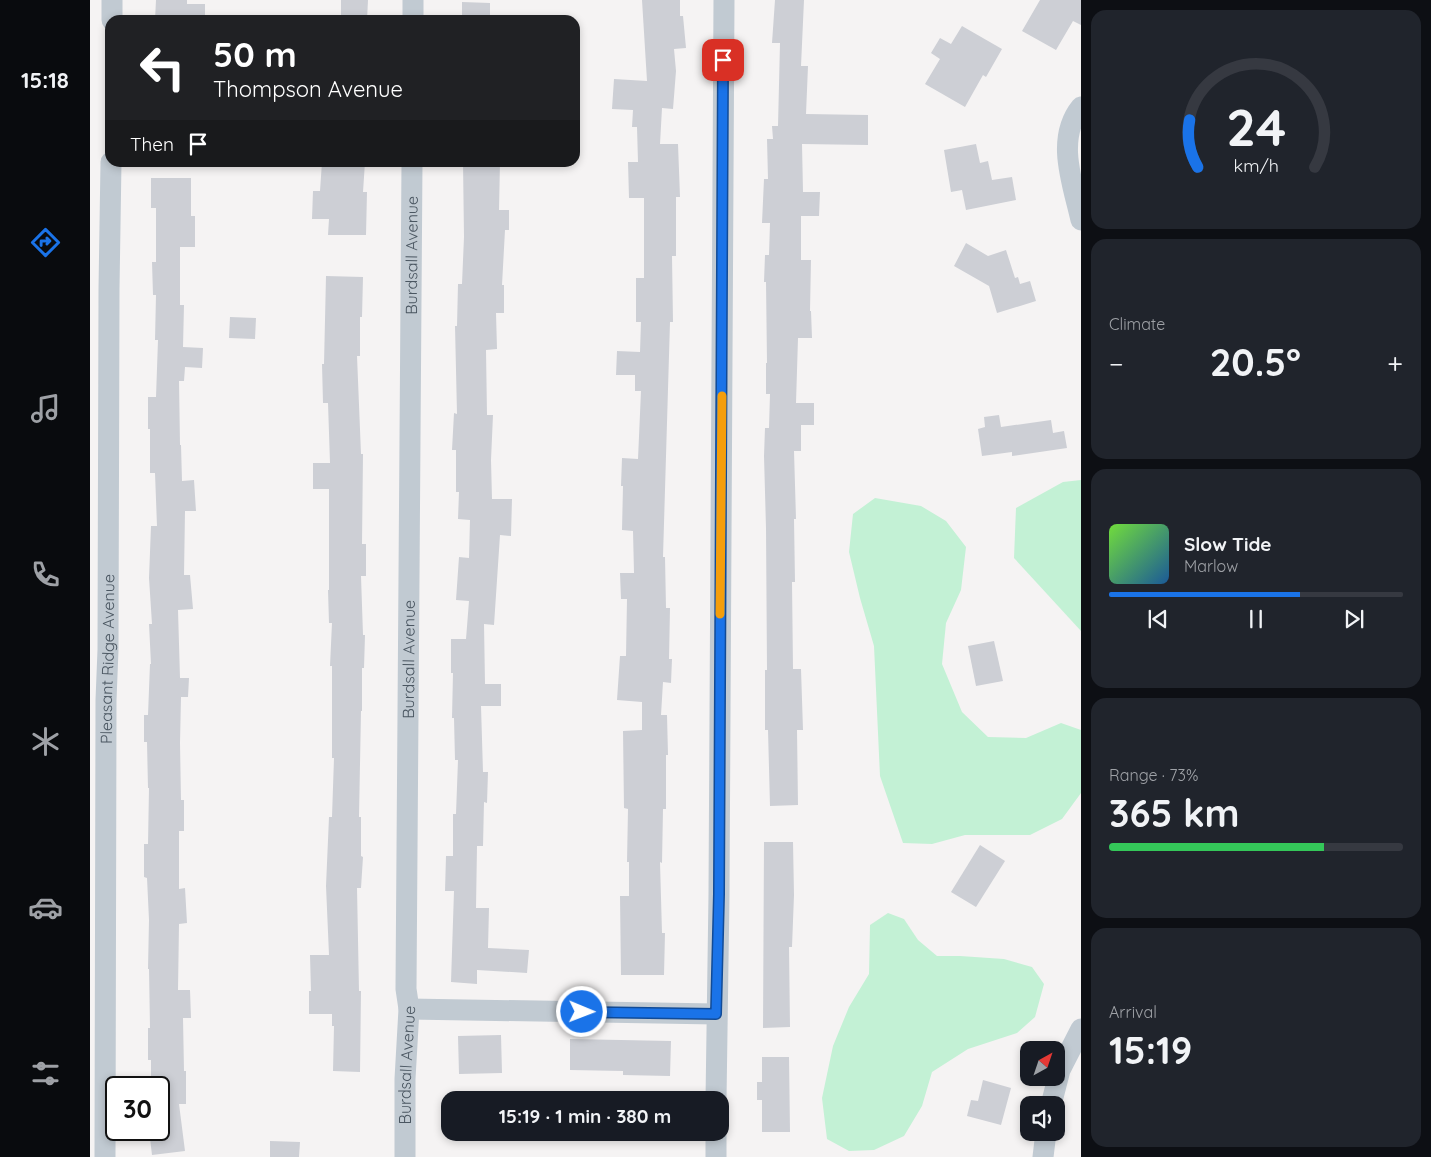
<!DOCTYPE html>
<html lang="en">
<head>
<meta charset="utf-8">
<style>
  :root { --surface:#171b24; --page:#20242c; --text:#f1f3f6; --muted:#9ea1a6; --line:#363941; --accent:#1a73e8 }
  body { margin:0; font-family:Quicksand,sans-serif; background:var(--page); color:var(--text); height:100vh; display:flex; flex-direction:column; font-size:19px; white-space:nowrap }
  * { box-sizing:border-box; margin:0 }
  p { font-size:16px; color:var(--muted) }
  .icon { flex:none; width:28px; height:28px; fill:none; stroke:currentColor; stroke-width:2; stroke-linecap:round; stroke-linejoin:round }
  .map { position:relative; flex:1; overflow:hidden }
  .side { display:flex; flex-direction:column; gap:10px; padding:10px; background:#0d0f14; width:350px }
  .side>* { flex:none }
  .guide { position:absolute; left:15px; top:15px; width:475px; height:152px; border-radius:15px; box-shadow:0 2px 8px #0003; background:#202124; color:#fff; overflow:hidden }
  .needle { width:32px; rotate:40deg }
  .fabs { position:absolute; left:930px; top:1041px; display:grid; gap:10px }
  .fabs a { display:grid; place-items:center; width:45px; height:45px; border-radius:10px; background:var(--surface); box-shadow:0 2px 8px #0003; font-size:25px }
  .speed { position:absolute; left:15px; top:1076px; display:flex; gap:10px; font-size:25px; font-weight:700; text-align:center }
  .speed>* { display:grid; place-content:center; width:65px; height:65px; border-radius:50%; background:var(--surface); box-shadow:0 2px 8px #0003; line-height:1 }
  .speed .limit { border:2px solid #111; border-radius:8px; background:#fff; color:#111 }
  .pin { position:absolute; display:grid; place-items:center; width:42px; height:42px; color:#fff; margin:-21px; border-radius:10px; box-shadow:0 2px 8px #0006 }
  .me { position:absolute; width:55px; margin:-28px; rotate:91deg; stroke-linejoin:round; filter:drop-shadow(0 0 4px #0008) }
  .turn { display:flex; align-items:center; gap:18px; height:105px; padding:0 25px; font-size:22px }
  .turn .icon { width:65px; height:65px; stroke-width:2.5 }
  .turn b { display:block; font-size:35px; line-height:42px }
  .then { display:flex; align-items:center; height:48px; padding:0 25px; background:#0003; gap:10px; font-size:19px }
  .big { font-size:38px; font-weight:800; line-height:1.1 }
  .side .widget { flex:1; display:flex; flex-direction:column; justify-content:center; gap:8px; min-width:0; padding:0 18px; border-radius:15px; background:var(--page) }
  .side .dial { align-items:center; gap:0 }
  .dial svg { height:130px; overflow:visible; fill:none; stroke:var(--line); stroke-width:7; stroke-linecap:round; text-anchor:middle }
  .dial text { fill:var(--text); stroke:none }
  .song { display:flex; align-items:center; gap:15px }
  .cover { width:60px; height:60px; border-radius:8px; background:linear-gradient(135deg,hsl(100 70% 55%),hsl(210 70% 35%)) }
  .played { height:5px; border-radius:2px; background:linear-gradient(90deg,var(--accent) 65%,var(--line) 65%) }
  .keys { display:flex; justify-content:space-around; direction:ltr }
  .heat { display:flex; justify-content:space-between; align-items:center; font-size:28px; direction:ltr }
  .charge { height:8px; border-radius:4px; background:linear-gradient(90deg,#34c759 73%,var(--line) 0) }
  .trip { position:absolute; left:351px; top:1091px; width:288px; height:50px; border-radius:15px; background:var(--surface); box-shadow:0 2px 8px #0003; font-weight:800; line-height:50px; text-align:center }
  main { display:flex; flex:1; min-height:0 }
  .tab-bar { display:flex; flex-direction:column; width:90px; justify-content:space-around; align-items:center; background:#090b0e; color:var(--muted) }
  .tab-bar .icon { width:35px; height:35px }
  .tab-bar .active { color:var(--accent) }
  .tab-bar b { font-size:22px; color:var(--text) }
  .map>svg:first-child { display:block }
  .green { fill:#c3f1d5 }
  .building { fill:#cdcfd5 }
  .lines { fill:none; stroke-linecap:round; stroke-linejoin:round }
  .minor { stroke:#c1cad2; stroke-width:21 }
  .route-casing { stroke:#114b97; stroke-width:12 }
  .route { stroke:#1a73e8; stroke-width:9 }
  .slow { stroke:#f59e0b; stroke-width:9 }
  .labels { text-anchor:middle; stroke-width:4.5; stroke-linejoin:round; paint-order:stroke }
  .street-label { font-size:16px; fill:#4a5661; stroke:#fff }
</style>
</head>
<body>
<main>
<nav class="tab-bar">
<b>15:18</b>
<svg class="icon active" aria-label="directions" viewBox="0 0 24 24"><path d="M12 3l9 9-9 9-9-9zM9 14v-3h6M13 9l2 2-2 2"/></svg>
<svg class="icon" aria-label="music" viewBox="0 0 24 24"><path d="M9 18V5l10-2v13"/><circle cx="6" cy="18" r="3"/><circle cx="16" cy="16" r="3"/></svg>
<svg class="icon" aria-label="phone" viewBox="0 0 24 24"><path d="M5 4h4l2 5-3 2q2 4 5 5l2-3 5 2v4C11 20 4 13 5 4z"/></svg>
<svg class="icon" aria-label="climate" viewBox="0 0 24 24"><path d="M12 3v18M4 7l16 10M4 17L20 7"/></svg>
<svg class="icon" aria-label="car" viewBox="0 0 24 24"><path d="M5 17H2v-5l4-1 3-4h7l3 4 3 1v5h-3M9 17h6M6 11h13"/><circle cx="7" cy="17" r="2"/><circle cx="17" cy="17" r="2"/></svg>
<svg class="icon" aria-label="filters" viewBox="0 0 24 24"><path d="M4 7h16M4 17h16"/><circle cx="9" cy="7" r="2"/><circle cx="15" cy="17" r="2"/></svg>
</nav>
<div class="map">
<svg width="991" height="1157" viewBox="0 0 991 1157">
  <rect width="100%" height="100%" fill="#f5f3f3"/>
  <g class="green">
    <path d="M 991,480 L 991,631 L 924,558 L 926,508 L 973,482 Z"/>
    <path d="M 785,498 L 831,506 L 856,521 L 876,547 L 871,590 L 856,623 L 852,664 L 872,712 L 898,737 L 936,738 L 971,723 L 991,730 L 991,793 L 972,819 L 940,835 L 875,835 L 842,844 L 813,843 L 790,776 L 784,646 L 770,598 L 759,552 L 763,514 Z"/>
    <path d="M 798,913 L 814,919 L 828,940 L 847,956 L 870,956 L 914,959 L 942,967 L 954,984 L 945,1017 L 927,1033 L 878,1049 L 842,1072 L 832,1106 L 814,1136 L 784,1150 L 759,1151 L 737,1139 L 732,1098 L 743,1046 L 759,1007 L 779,974 L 780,925 Z"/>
  </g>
  <g class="building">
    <path d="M 66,0 L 97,0 L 97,4 L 115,4 L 115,20 L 65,20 Z"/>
    <path d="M 251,0 L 278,0 L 277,20 L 251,20 Z"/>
    <path d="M 552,0 L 590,0 L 590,16 L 593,16 L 596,48 L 584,49 L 586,71 L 583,109 L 572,108 L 570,144 L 588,144 L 590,197 L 586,197 L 586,256 L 582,256 L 583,322 L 580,322 L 573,557 L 575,557 L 576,608 L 580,608 L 579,659 L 582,659 L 581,683 L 573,682 L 571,715 L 577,715 L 578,755 L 576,755 L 576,809 L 573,809 L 572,863 L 570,862 L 572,933 L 575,933 L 574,975 L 531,975 L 530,896 L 539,896 L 539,862 L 537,862 L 538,809 L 534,808 L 533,731 L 552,730 L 552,702 L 527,700 L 530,656 L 536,656 L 537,599 L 531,599 L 530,573 L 544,573 L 543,531 L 532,530 L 533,486 L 531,486 L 532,458 L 548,459 L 551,391 L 545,391 L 545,375 L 526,375 L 527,351 L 550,352 L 551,322 L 546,322 L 546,278 L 554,278 L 554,198 L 539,198 L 538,162 L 548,162 L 547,127 L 542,127 L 543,110 L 522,109 L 524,79 L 557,81 Z"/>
    <path d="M 685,0 L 714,0 L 711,66 L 718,66 L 716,114 L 778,115 L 778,145 L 712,144 L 713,192 L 730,192 L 729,216 L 711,216 L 711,260 L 721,260 L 720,311 L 721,311 L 722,338 L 708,338 L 706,403 L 724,403 L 724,425 L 711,425 L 711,451 L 704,451 L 706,519 L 704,519 L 705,582 L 702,582 L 703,669 L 711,669 L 713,730 L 707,730 L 708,805 L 680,806 L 678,730 L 675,730 L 675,670 L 677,670 L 676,528 L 674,456 L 675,428 L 679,428 L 680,394 L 676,394 L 676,363 L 677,363 L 676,282 L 674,282 L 675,255 L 679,255 L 680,223 L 672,223 L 674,179 L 678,179 L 677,139 L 683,139 L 682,126 L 688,126 L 690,43 L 682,43 Z"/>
    <path d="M 950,0 L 991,0 L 991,25 L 983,21 L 966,50 L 932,31 Z"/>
    <path d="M 372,2 L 400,3 L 400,20 L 372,20 Z"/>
    <path d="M 872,26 L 912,49 L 896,77 L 893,75 L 875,107 L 835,84 L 850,59 L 841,53 L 850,38 L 861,44 Z"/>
    <path d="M 886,144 L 890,163 L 898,161 L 902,180 L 922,177 L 926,200 L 876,210 L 872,190 L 861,192 L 854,150 Z"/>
    <path d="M 232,162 L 275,162 L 273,192 L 277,192 L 276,235 L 238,235 L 239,219 L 222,219 L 223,191 L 230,191 Z"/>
    <path d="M 373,162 L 410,162 L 409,210 L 419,210 L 419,230 L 415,230 L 412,285 L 414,285 L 414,313 L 406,313 L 407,349 L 396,350 L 397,415 L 403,415 L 401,460 L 402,499 L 422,499 L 421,536 L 410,535 L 404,625 L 394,624 L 395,684 L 411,684 L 411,706 L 391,706 L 393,772 L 398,772 L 397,803 L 394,802 L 393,846 L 387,846 L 386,908 L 399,908 L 398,948 L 439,950 L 437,973 L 387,970 L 387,984 L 361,982 L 364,891 L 355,891 L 356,856 L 363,856 L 363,814 L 366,814 L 368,760 L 365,760 L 364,718 L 362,718 L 363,673 L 361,673 L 361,639 L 376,639 L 379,601 L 366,600 L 369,557 L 379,558 L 380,520 L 368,519 L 369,492 L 366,492 L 366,450 L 362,450 L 364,413 L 367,414 L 365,326 L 367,326 L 368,284 L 372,284 L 374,237 Z"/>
    <path d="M 61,178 L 101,178 L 101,216 L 105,216 L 105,247 L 90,247 L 90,305 L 94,305 L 93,347 L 113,348 L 112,368 L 95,367 L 94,381 L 89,381 L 90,445 L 91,445 L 92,481 L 104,480 L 106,511 L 95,511 L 94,575 L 100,575 L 103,609 L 88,610 L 90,678 L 99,678 L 98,697 L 91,697 L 90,743 L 91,800 L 94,800 L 94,831 L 89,831 L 89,889 L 95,888 L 97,923 L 89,924 L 88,990 L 100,990 L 101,1018 L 93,1018 L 94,1071 L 96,1071 L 96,1104 L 89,1104 L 95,1151 L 62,1155 L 59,1130 L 69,1130 L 69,1088 L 61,1088 L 61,1060 L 58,1060 L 58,1028 L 60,1028 L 59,969 L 58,969 L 59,920 L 57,878 L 54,877 L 54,844 L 58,844 L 59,788 L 58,788 L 57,742 L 54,742 L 54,715 L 58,715 L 60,664 L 61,664 L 59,624 L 62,624 L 59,578 L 61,526 L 67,526 L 65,473 L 60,473 L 60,429 L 58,429 L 58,397 L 66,397 L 68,340 L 65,340 L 66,295 L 63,295 L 62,262 L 66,262 L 66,208 L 61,208 Z"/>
    <path d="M 876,243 L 898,256 L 916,250 L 925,278 L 928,277 L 930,284 L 940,281 L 946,301 L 907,313 L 899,286 L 864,266 Z"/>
    <path d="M 236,276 L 273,277 L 272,317 L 270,317 L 270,356 L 267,356 L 271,454 L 273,454 L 272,544 L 276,544 L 276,576 L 271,576 L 273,635 L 275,635 L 274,668 L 272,668 L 272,711 L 271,711 L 269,817 L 271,817 L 271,856 L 273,857 L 271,888 L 267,888 L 269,991 L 271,991 L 270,1072 L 243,1071 L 244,1026 L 242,1026 L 242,1014 L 219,1014 L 219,991 L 221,991 L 220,955 L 239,955 L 236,886 L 239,817 L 242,817 L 244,758 L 242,758 L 242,666 L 240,666 L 242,623 L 239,623 L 238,590 L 239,590 L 239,489 L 223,489 L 223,463 L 240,463 L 238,403 L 233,403 L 232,364 L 234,364 Z"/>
    <path d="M 140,317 L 166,318 L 165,339 L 139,338 Z"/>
    <path d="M 909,415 L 911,427 L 961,420 L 963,433 L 974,431 L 977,448 L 922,456 L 922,452 L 892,456 L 888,429 L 895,427 L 894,417 Z"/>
    <path d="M 904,641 L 913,681 L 886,686 L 878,646 Z"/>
    <path d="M 674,842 L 703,842 L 704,895 L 702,947 L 699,947 L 700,1027 L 673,1028 Z"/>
    <path d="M 890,845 L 915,861 L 886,907 L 861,892 Z"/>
    <path d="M 411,1035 L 412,1073 L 369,1074 L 368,1036 Z"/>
    <path d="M 480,1039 L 581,1041 L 580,1076 L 533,1075 L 533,1071 L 480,1070 Z"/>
    <path d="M 672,1057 L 699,1057 L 700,1132 L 672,1132 L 672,1100 L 667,1100 L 667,1082 L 672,1082 Z"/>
    <path d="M 893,1080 L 921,1088 L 911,1125 L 877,1116 L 881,1100 L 888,1101 Z"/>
    <path d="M 180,1141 L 210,1142 L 209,1157 L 180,1157 Z"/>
  </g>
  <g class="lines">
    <g class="minor">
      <path d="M 22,20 L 22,0"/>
      <path d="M 323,20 L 323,0"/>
      <path d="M 991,107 C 965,139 983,184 991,220"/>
      <path d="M 319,1009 L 626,1014"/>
      <path d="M 626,1100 L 629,894 L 634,0"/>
      <path d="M 961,1105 L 970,1070 L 991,1029"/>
      <path id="s1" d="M 15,1157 L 16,700 L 18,650 L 19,289 L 21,162"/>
      <path id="s2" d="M 315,1157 L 315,1079 L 319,1009 L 316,989 L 322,162"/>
      <path d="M 626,1157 L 626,1132"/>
      <path d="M 953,1157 L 956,1132"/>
    </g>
  </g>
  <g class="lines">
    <defs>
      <path id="route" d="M 492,1012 L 626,1014 L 629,894 L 633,60"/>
    </defs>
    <use href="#route" class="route-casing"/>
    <use href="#route" class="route"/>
    <path class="slow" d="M 630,614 L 632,396"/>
  </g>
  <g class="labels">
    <g class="street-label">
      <text dy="6" stroke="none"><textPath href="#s2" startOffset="902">Burdsall Avenue</textPath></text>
      <text dy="6" stroke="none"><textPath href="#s1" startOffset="498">Pleasant Ridge Avenue</textPath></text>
      <text dy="6" stroke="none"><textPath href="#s2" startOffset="498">Burdsall Avenue</textPath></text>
      <text dy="6" stroke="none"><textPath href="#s2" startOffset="92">Burdsall Avenue</textPath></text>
    </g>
  </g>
</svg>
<div class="fabs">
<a><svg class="needle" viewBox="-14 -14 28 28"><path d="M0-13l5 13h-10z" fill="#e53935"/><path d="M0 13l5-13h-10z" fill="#9ea1a6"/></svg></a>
<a><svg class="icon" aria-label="sound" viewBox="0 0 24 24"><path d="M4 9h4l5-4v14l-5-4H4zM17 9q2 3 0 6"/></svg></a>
</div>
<div class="speed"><div class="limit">30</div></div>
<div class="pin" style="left:633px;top:60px;background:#d93025"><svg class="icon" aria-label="arrive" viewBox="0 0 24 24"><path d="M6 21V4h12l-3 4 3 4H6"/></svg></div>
<svg class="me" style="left:492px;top:1012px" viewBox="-20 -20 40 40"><circle r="17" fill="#1a73e8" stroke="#fff" stroke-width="3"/><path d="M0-11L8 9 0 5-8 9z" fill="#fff"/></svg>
<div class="trip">15:19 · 1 min · 380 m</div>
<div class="guide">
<div class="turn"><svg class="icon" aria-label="left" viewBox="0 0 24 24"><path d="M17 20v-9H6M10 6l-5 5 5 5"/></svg><div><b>50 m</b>Thompson Avenue</div></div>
<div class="then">Then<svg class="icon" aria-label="arrive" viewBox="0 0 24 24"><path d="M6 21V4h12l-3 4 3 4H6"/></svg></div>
</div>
</div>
<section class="side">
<div class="widget dial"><svg viewBox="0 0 100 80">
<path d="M14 69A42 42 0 1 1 86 69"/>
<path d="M14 69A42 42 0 0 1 9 40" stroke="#1a73e8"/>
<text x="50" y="56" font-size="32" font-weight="700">24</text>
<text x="50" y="72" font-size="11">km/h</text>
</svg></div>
<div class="widget"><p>Climate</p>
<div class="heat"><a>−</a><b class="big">20.5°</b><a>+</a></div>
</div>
<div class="widget">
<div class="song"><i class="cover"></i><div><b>Slow Tide</b><p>Marlow</p></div></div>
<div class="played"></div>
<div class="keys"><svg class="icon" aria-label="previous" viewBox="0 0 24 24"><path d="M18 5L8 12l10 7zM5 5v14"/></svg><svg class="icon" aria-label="pause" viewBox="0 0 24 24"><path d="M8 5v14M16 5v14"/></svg><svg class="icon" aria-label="next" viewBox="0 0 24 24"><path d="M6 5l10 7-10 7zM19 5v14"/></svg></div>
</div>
<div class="widget"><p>Range · 73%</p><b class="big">365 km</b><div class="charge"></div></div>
<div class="widget"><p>Arrival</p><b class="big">15:19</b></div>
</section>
</main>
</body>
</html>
